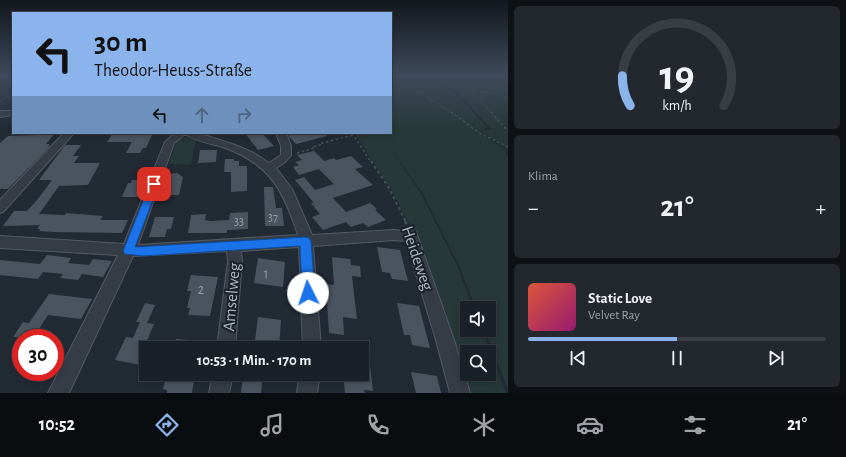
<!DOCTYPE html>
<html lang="de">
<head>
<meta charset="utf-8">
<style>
  :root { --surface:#1a2027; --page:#23282f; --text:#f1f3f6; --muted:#9fa3a7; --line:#383e44; --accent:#8ab4eb }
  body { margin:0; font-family:"Alegreya Sans",sans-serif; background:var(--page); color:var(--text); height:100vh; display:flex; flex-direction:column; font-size:15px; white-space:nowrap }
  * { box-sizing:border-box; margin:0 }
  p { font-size:13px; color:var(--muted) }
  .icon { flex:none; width:22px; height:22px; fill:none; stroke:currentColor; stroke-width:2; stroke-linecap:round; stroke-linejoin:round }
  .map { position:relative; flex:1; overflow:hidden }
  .sheet { display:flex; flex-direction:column; gap:6px; padding:6px; background:#0e1215; width:338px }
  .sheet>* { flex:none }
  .guide { position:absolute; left:12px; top:12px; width:380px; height:122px; border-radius:0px; box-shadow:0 2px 6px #0003,0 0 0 1px var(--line); background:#8ab4eb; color:#111; overflow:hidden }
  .tools { position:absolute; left:460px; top:301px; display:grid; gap:8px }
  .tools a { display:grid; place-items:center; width:36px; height:36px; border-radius:0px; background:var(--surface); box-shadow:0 2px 6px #0003,0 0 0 1px var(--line); font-size:20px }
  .speed { position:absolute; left:12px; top:329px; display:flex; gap:8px; font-size:20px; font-weight:700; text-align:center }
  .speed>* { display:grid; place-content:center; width:52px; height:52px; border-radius:50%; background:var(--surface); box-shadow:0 2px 6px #0003,0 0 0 1px var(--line); line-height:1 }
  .speed .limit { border:6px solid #d22; background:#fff; color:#111 }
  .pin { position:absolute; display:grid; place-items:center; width:34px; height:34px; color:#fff; margin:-17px; border-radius:8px; box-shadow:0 2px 6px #0006 }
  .me { position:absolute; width:44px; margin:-22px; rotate:356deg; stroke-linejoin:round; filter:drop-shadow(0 0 3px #0008) }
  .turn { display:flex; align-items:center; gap:14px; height:84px; padding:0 16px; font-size:18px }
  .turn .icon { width:52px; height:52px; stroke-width:2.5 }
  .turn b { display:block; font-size:28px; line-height:34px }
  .lanes { display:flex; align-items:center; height:38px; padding:0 16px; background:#0003; justify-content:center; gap:20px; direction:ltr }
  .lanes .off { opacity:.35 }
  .big { font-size:30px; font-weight:700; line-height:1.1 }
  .sheet .card { flex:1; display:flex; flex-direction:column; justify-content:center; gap:6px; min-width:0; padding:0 14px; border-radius:6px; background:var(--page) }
  .sheet .dial { align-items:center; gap:0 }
  .dial svg { height:104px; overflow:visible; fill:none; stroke:var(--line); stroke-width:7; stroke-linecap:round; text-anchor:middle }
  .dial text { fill:var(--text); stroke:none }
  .song { display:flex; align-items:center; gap:12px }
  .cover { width:48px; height:48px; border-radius:6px; background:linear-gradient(135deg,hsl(10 70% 55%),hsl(320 70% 35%)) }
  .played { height:4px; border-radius:2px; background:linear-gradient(90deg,var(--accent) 50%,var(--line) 50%) }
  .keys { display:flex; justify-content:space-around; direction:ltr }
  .heat { display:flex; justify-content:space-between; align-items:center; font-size:22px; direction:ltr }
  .trip { position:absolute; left:139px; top:341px; width:230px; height:40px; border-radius:0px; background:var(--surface); box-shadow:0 2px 6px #0003,0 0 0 1px var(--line); font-weight:700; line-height:40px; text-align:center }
  .tabs { display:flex; height:64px; justify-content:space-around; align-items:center; background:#0a0d10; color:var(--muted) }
  .tabs .icon { width:28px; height:28px }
  .tabs .active { color:var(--accent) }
  .tabs b { font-size:18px; color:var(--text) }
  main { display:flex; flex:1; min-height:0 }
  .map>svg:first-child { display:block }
  .green { fill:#263837; fill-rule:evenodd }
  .building { fill:#4a545f }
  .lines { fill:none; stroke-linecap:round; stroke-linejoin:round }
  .minor-casing { stroke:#525a62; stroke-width:2 }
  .path-far3 { stroke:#435354; stroke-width:1; stroke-dasharray:2 2; stroke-linecap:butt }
  .path-far2 { stroke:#435354; stroke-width:1.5; stroke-dasharray:2.5 2.5; stroke-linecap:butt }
  .path-far1 { stroke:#435354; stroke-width:2; stroke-dasharray:3 3; stroke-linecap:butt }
  .path { stroke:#435354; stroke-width:2.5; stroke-dasharray:3.5 3.5; stroke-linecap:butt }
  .minor { fill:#353c45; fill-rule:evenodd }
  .route { fill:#1a73e8; stroke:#114b97 }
  .labels { text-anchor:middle; stroke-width:4; stroke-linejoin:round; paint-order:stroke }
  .number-label { font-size:12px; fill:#969ea8 }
  .near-number-label { font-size:14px; fill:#969ea8 }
  .near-street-label { font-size:17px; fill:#afb7c1; stroke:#1a2129 }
</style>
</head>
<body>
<main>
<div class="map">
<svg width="508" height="393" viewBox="0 0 508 393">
  <rect width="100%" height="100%" fill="#222a34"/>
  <g class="green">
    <path d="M 391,75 L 425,75 L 456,94 L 488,128 L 479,131 L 506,151 L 508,160 L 508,390 L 485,330 L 489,330 L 489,308 L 476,308 L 458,263 L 423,194 L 391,149 L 422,195 L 457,265 L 473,308 L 467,308 L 467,330 L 482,330 L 506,393 L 467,393 L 416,237 L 391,189 L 354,133 L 391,133 L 391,79 L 394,79 ZM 467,352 L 489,352 L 489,374 L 467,374 Z"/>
    <path d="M 428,75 L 508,75 L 508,150 L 481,131 L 491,129 L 459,94 Z"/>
    <path d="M 187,137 L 196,140 L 191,165 L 169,164 L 176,142 L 178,139 Z"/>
  </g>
  <g class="building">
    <path d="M 40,133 L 55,133 L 46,144 L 50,144 L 48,146 L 50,146 L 8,189 L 0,189 L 0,143 L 8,136 L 38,135 Z"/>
    <path d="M 113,133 L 153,133 L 146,148 L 143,148 L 140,153 L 126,153 L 132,142 L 107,142 Z"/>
    <path d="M 245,133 L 262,133 L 274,146 L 258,150 Z"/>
    <path d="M 288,133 L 326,133 L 327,136 L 296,144 L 289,137 Z"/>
    <path d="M 65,145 L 81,145 L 73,156 L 79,156 L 74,163 L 100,163 L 88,185 L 59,186 L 39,214 L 65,215 L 66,213 L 103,216 L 100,220 L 128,220 L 122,233 L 53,232 L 39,231 L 40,229 L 37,229 L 40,225 L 3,226 L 14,211 L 27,211 L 37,200 L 52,180 L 39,180 Z"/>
    <path d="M 200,150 L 217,150 L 216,162 L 198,163 Z"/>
    <path d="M 314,151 L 324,161 L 334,158 L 336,160 L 351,156 L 363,167 L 355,169 L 373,185 L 333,198 L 346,212 L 370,203 L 377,209 L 375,210 L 386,220 L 368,227 L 363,223 L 351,227 L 346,222 L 323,230 L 312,217 L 320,214 L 311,203 L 314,203 L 295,180 L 304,177 L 315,190 L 334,184 L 319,169 L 299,175 L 293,167 L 299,165 L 295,162 L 302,160 L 297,155 Z"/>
    <path d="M 225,159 L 234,159 L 234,161 L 239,161 L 239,166 L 247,166 L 247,191 L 231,192 L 231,172 L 224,172 Z"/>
    <path d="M 177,173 L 183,177 L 179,195 L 169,195 L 171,187 L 165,187 L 169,174 Z"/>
    <path d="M 132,180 L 146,180 L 139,197 L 122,197 L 128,183 L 131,183 Z"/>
    <path d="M 264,187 L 273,187 L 276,208 L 282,208 L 284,226 L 265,226 Z"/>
    <path d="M 248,212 L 248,229 L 227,230 L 227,233 L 188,233 L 191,215 L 206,214 L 205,220 L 210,221 L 229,220 L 230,213 Z"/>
    <path d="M 155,217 L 174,217 L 171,229 L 167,229 L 165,237 L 149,237 Z"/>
    <path d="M 377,247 L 400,250 L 408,281 L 392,279 L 390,273 L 382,272 Z"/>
    <path d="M 47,255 L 71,258 L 68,263 L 89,265 L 93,259 L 112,261 L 103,277 L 82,274 L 78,280 L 60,278 L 63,274 L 43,272 L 38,279 L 0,275 L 0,260 L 40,264 Z"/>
    <path d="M 332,257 L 350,259 L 351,265 L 360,266 L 361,277 L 352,276 L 357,319 L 343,317 L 344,335 L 329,333 L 326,284 L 334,285 Z"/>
    <path d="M 258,258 L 285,262 L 283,287 L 254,283 Z"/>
    <path d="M 191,275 L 218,277 L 210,316 L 188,315 L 190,308 L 187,308 L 191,291 L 187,291 Z"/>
    <path d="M 49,294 L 92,299 L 81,319 L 48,315 L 33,338 L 13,337 L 23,322 L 29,323 Z"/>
    <path d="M 145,303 L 155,305 L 147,323 L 154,324 L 146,343 L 146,366 L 115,360 L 126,337 L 133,338 L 140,322 L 136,322 Z"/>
    <path d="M 397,303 L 419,306 L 430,348 L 412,345 L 410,335 L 404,335 Z"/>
    <path d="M 258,317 L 281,320 L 279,348 L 254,348 Z"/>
    <path d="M 176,339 L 201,341 L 201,348 L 174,348 Z"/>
    <path d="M 362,348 L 368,348 L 373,391 L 364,390 L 365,393 L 345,393 L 343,374 L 362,374 Z"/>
    <path d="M 411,372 L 437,376 L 441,393 L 416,393 Z"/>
    <path d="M 167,374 L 195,374 L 192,393 L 167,393 L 167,390 L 163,389 Z"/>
    <path d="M 243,374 L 263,374 L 261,393 L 241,393 Z"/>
  </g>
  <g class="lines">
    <defs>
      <g id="minor">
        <path d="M 0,111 L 13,111 L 13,115 L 0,117 Z"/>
        <path d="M 64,133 L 74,133 L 4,211 L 0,213 L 0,200 Z"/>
        <path d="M 175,133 L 198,133 L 235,145 L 254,153 L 269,163 L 281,155 L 281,146 L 276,133 L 286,133 L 291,146 L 291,155 L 284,163 L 276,168 L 292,189 L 312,235 L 394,230 L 416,232 L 454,340 L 470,393 L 450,393 L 436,340 L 406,241 L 394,240 L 313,246 L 321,348 L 303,348 L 299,247 L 241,251 L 242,261 L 235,348 L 217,348 L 228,261 L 227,251 L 133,256 L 69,393 L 48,393 L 118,255 L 0,248 L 0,236 L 124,244 L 165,142 ZM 185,134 C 197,142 215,144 228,149 C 272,166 284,193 298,235 L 138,245 L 174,143 Z"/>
        <path d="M 213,374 L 233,374 L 229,393 L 209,393 Z"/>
        <path d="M 300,374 L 320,374 L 317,393 L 297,393 Z"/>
      </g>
    </defs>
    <use href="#minor" class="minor-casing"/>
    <g class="path-far3">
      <path d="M 450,75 L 477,98 L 492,113"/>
      <path d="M 465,75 L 498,85 L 508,91"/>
      <path d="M 391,79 L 422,93 L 452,113"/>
      <path d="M 468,89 L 508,97"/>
      <path d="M 0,101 L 13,92"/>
    </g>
    <g class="path-far2">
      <path d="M 451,112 L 478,132 L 508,147"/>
      <path d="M 491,112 L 508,131"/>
      <path d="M 352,133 L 371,162"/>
      <path d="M 297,153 L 314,148 L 313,147 L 323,144 L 322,143 L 354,135"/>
    </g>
    <path class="path-far1" d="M 371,161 L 389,188 L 406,222"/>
    <path class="path" d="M 405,221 L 408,227"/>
    <use href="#minor" class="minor"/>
  </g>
  <linearGradient id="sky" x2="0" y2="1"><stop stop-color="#13171d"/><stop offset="0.58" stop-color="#3e4a5c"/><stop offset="1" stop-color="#3e4a5c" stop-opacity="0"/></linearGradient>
  <rect width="508" height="130" fill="url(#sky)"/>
  <path class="route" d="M 154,181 L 159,184 L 135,247 L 305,237 L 309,238 L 311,241 L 315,293 L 313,297 L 308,299 L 304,297 L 302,293 L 300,246 L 143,256 L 125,254 L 123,251 L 150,184 Z"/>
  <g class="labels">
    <g class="number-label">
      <text x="273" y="221">37</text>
      <text x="239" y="225">33</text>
    </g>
    <g class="near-number-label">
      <text x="266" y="278">1</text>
      <text x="201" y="294">2</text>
    </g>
    <g class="near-street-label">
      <text transform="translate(418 258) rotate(71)" y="6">Heideweg</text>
      <text transform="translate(231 297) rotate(-85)" y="6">Amselweg</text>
    </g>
  </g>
</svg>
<div class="tools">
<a><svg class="icon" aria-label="sound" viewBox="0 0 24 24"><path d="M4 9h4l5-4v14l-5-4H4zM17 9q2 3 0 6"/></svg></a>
<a><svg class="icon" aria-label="search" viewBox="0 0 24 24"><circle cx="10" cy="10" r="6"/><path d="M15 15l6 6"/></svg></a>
</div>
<div class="speed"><div class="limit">30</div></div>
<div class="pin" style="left:154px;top:184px;background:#d93025"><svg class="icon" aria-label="arrive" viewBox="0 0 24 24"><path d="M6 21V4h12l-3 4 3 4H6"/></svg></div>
<svg class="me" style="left:308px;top:293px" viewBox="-20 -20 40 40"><circle r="19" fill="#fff"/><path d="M0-13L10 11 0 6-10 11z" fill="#1a73e8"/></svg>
<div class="trip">10:53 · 1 Min. · 170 m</div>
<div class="guide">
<div class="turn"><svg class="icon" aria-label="left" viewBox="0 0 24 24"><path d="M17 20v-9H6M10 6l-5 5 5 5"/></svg><div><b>30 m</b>Theodor-Heuss-Straße</div></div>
<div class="lanes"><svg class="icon" aria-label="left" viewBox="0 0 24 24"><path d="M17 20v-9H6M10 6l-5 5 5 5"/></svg><svg class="icon off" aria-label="ahead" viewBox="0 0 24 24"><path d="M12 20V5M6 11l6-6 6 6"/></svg><svg class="icon off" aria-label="right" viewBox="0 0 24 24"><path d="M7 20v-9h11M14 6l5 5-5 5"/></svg></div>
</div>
</div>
<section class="sheet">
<div class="card dial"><svg viewBox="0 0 100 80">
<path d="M14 69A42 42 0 1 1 86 69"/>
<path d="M14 69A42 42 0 0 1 8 46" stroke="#8ab4eb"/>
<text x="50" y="56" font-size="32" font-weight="700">19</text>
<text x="50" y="72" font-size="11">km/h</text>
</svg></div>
<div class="card"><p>Klima</p>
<div class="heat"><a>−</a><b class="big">21°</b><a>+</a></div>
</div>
<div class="card">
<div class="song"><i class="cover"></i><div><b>Static Love</b><p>Velvet Ray</p></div></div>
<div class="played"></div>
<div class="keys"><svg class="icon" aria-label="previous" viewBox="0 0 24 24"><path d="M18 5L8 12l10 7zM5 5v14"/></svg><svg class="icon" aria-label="pause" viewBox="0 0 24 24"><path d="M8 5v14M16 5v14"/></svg><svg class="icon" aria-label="next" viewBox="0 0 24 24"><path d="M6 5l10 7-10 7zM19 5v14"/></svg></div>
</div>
</section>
</main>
<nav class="tabs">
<b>10:52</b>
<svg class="icon active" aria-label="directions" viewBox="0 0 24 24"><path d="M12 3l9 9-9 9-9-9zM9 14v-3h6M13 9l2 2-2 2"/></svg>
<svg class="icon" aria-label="music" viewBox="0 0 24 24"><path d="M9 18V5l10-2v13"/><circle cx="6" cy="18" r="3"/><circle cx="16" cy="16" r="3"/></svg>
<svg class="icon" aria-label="phone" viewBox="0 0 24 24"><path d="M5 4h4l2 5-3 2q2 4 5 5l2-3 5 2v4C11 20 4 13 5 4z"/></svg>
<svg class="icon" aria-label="climate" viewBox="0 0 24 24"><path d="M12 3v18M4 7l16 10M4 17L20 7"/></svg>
<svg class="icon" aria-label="car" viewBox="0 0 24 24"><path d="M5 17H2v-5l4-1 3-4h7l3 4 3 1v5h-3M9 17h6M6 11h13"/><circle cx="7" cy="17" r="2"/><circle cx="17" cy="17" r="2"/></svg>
<svg class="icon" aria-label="filters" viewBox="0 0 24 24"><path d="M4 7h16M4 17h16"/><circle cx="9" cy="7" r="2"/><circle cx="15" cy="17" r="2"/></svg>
<b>21°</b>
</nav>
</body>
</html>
